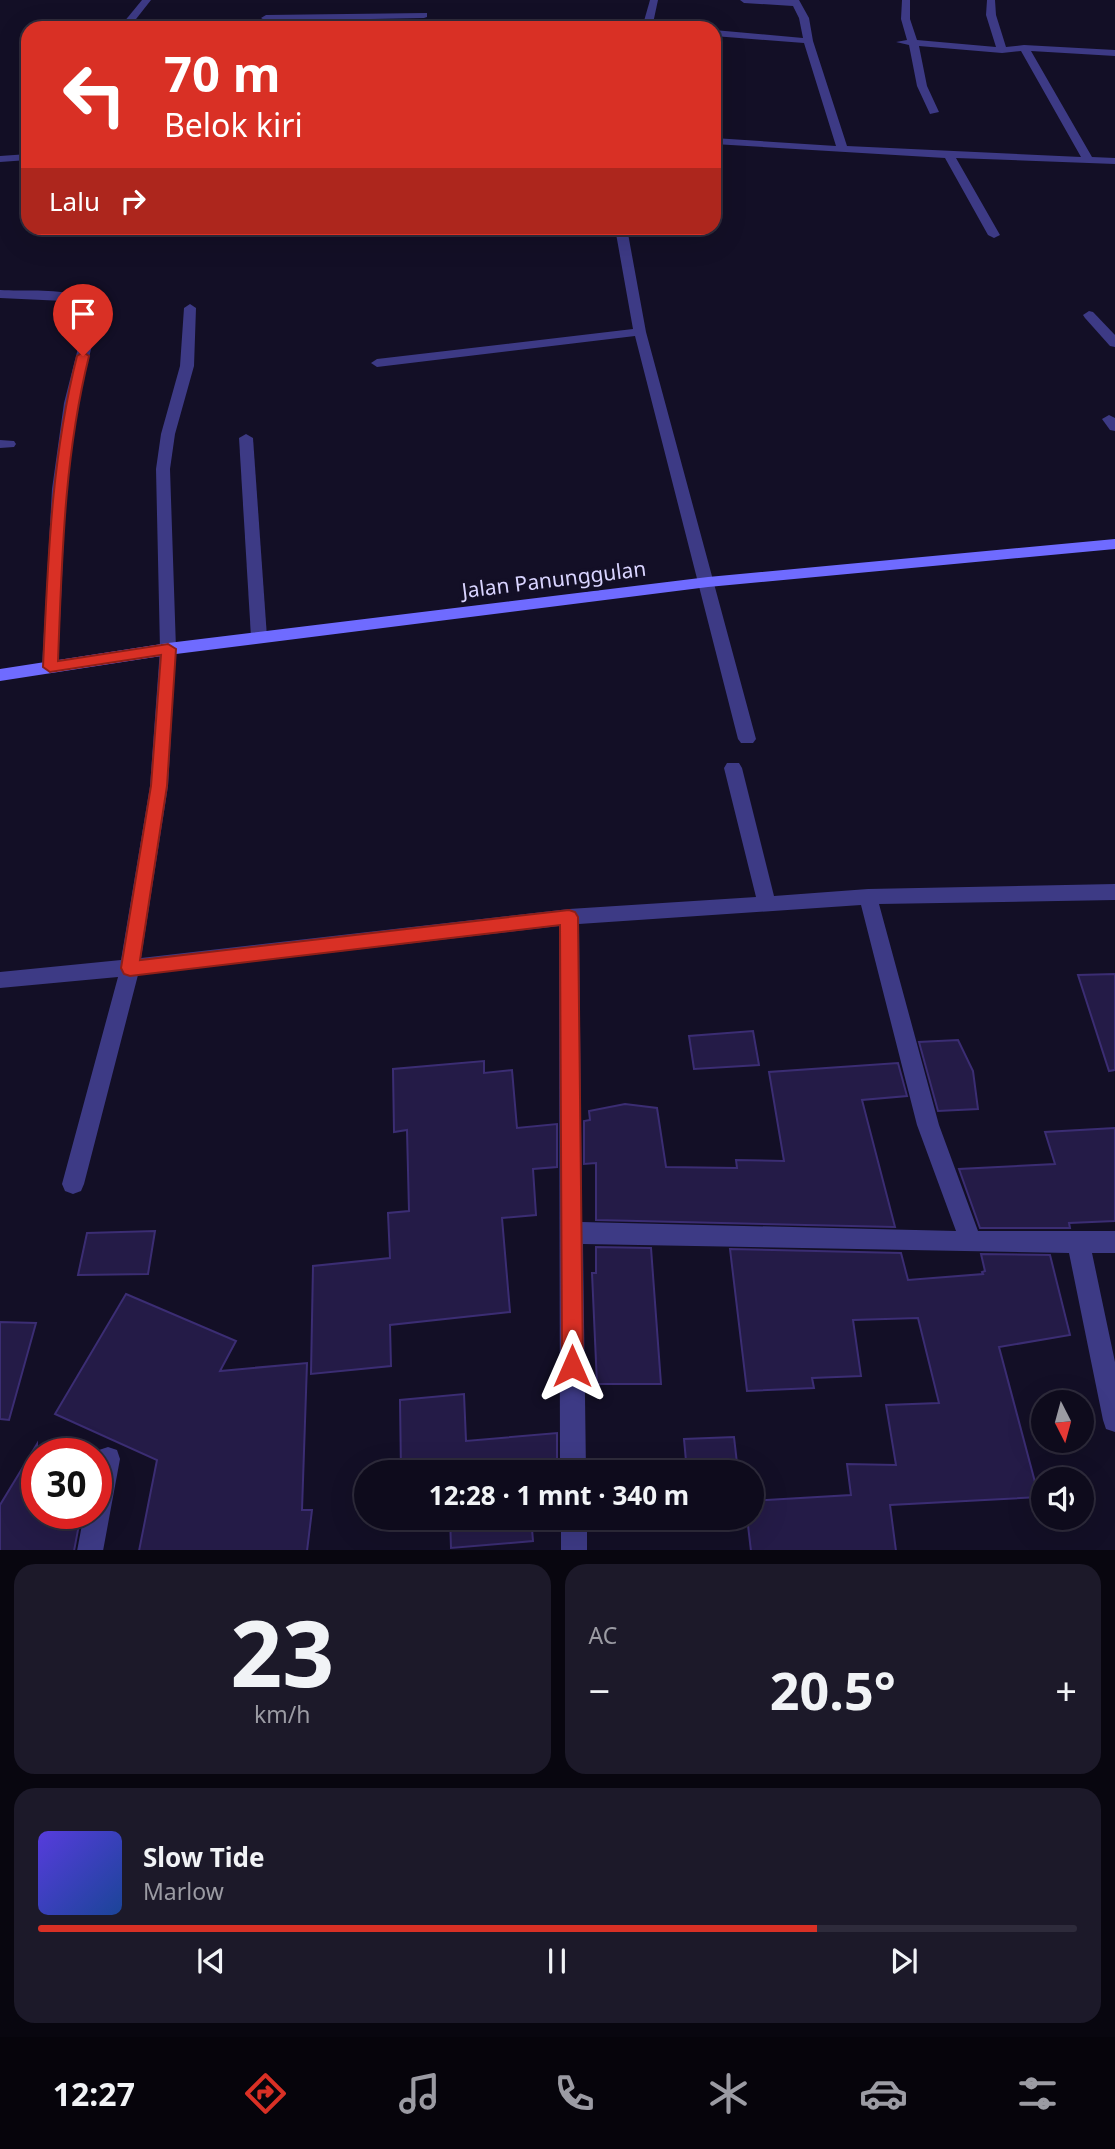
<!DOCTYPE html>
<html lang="id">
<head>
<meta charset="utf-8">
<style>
  :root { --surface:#0e0b1c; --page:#1c1929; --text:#f1f3f6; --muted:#9b9ba3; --line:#2e2b3b; --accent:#d93025 }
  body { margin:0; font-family:"Noto Sans",sans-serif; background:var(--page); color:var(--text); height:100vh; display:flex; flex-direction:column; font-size:26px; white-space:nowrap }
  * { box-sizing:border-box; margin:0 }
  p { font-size:23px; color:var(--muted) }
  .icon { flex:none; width:38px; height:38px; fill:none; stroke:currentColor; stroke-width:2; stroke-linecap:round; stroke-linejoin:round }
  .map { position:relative; height:1550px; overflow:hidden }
  .panel { display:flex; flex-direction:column; gap:14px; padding:14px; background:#08060f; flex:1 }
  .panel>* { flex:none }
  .guide { position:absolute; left:21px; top:21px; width:700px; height:214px; border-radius:21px; box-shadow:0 7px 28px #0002,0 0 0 2px var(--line); background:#d93025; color:#fff; overflow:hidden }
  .needle { width:46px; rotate:174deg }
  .fabs { position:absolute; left:1031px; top:1390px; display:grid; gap:14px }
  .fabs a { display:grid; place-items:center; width:63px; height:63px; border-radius:50%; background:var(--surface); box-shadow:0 7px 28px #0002,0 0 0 2px var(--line); font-size:35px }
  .speed { position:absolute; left:21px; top:1438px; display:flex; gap:14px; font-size:35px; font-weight:700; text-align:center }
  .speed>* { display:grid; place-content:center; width:91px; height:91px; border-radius:50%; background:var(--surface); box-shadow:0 7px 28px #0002,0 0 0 2px var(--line); line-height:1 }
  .speed .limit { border:10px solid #d22; background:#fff; color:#111 }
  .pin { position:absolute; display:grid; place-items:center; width:60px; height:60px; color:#fff; margin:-72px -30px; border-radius:50% 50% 50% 0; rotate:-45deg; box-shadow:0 0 7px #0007 }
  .pin .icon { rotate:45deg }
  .me { position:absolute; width:77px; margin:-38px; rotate:0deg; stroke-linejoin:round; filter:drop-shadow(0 0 5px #0008) }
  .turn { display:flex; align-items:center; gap:24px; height:147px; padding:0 28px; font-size:32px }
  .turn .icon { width:91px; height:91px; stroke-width:2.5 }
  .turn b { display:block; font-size:49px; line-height:60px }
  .then { display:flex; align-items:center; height:66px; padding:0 28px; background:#0003; gap:14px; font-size:26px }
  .big { font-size:52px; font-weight:700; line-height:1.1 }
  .panel .widget { flex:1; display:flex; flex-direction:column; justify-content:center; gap:10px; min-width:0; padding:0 24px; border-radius:21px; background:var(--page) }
  .panel .dial { align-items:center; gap:0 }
  .dial b { font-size:91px; line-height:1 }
  .song { display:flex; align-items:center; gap:21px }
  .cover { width:84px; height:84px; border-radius:10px; background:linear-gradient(135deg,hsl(250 70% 55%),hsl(220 70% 35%)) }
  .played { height:7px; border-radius:4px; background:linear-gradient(90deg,var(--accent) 75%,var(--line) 75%) }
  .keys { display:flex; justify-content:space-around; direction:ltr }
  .heat { display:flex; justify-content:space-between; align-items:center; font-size:38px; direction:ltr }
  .panel .tiles { flex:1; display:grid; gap:14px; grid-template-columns:1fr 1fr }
  .widget:last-child { grid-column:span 2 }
  .trip { position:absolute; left:354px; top:1460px; width:410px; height:70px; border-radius:35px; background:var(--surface); box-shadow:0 7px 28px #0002,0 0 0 2px var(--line); font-weight:700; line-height:70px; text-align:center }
  .dock { display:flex; height:112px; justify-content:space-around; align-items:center; background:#06040b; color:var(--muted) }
  .dock .icon { width:49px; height:49px }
  .dock .active { color:var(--accent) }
  .dock b { font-size:32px; color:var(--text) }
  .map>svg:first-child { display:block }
  .building { fill:#241b47; stroke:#3b2d73; stroke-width:2 }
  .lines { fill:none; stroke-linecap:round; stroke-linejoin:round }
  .street { fill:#3d3a85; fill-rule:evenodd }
  .secondary { fill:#6f6bff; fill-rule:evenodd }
  .route { fill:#d93025; stroke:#8d1f18; stroke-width:2 }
  .labels { text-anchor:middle; stroke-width:7; stroke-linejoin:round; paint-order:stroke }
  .street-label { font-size:21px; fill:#d9d4ff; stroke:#130f26 }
</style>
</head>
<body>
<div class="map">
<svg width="1115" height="1551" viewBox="0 0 1115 1551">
  <rect width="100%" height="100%" fill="#130f26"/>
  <g class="building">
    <path d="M 1115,974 L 1115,1070 L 1109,1071 L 1078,975 Z"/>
    <path d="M 753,1031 L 759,1065 L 694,1069 L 689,1036 Z"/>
    <path d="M 958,1040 L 973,1071 L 978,1109 L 938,1111 L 919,1042 Z"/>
    <path d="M 484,1061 L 484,1073 L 512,1070 L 517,1128 L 557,1124 L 557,1167 L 533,1169 L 536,1215 L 502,1218 L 510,1312 L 390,1325 L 391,1366 L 311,1374 L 313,1266 L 390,1258 L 388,1213 L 409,1211 L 407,1130 L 394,1132 L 393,1069 Z"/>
    <path d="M 898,1063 L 907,1096 L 862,1100 L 895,1227 L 596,1220 L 596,1163 L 584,1164 L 584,1121 L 590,1120 L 589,1111 L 625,1104 L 657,1108 L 666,1167 L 737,1168 L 736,1160 L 784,1161 L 769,1072 Z"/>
    <path d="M 1115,1128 L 1115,1221 L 1069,1223 L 1070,1228 L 980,1228 L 959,1169 L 1055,1164 L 1045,1132 Z"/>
    <path d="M 155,1231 L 148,1274 L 78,1275 L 87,1233 Z"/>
    <path d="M 596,1247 L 651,1248 L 661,1384 L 597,1384 L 592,1273 L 596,1273 Z"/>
    <path d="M 730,1249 L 901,1253 L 908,1280 L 983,1274 L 982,1272 L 985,1271 L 981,1254 L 1050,1255 L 1070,1335 L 999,1347 L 1039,1497 L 890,1505 L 896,1551 L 751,1551 L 747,1517 L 751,1517 L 751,1501 L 851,1495 L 847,1464 L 896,1465 L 886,1405 L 939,1403 L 918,1318 L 853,1320 L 861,1376 L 812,1378 L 814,1388 L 747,1391 Z"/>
    <path d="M 126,1294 L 236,1341 L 220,1371 L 307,1363 L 302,1510 L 312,1510 L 307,1551 L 139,1551 L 157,1460 L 55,1414 Z"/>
    <path d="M 0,1322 L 36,1323 L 9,1420 L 0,1419 Z"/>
    <path d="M 464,1394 L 466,1441 L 557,1433 L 557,1472 L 401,1472 L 400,1400 Z"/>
    <path d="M 734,1437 L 738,1472 L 687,1472 L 684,1439 Z"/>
    <path d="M 37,1444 L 37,1514 L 81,1514 L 74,1551 L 0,1551 L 0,1505 Z"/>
    <path d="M 450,1517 L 531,1517 L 533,1541 L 451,1548 Z"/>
  </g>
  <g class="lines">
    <g class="street">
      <path d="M 142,0 L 151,0 L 129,28 L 119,28 Z"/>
      <path d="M 650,0 L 658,0 L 652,28 L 642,28 Z"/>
      <path d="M 740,0 L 799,0 L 809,18 L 813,41 L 847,146 L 1081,157 L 1021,51 L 1002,53 L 919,46 L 927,86 L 939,112 L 930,114 L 917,86 L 909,45 L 896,42 L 907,40 L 901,19 L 902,0 L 910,0 L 910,19 L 917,40 L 996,47 L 986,15 L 987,0 L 995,0 L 996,15 L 1006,47 L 1024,45 L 1115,50 L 1115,56 L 1031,51 L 1092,157 L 1115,158 L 1115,164 L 956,158 L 1000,235 L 994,238 L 988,235 L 945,158 L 714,144 L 714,138 L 836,146 L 804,43 L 714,36 L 714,30 L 803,38 L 799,18 L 793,6 L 744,3 Z"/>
      <path d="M 427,13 L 427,17 L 424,18 L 266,21 L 261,18 L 266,15 Z"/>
      <path d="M 429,24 L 458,25 L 463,28 L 425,28 Z"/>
      <path d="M 28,154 L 28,160 L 0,162 L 0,156 Z"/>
      <path d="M 615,228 L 627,228 L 646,332 L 756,739 L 753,743 L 741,743 L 738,739 L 635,336 L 377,367 L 371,363 L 377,359 L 633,329 Z"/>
      <path d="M 0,290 C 30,292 78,285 101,308 L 78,403 L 66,489 L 58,667 L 50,673 L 42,667 L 52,489 L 64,403 L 88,309 L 64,301 L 0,298 Z"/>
      <path d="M 190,304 L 196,308 L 194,366 L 175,434 L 170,469 L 176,649 L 168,786 L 141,958 L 569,909 L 756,897 L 724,768 L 727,763 L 739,763 L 742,768 L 774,896 L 868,889 L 1115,884 L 1115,900 L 879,904 L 939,1125 L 978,1231 L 1115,1231 L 1115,1253 L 1092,1253 L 1115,1362 L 1115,1432 L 1106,1429 L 1103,1420 L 1069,1253 L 583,1244 L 586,1472 L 560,1472 L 559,926 L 138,975 L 84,1184 L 81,1191 L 73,1194 L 65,1191 L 62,1184 L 118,977 L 0,988 L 0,972 L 121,960 L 150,786 L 160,649 L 156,469 L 161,434 L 180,366 L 184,308 ZM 861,905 L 917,1125 L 956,1231 L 582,1222 L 579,924 Z"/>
      <path d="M 1089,311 L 1093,312 L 1115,335 L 1115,347 L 1110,346 L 1085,318 L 1083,315 Z"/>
      <path d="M 1109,415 L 1115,418 L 1115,431 L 1110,430 L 1102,419 Z"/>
      <path d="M 246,434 L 253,438 L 267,637 L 259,643 L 251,637 L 239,438 Z"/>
      <path d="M 0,440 L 14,441 L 16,444 L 14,447 L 0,448 Z"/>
      <path d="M 108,1447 L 117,1450 L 120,1459 L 103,1551 L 77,1551 L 84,1514 L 96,1514 L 96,1457 L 99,1450 Z"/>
      <rect x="561" y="1517" width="26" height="34"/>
    </g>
    <path class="secondary" d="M 1115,539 L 1115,549 L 708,587 L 168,655 L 0,681 L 0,669 L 168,643 L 708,577 Z"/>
  </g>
  <path class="route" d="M 83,352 L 89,356 C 64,457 62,557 58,661 L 168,644 L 176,649 L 167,786 L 140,960 L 569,910 L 575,912 L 578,917 L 583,1366 L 580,1373 L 572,1376 L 565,1373 L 562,1366 L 560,925 L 130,976 L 124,974 L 121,968 L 151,786 L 161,655 L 50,672 L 43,667 C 48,561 51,459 77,356 Z"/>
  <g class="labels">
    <g class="street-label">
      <text transform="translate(554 580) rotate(-7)" y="7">Jalan Panunggulan</text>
    </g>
  </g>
</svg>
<div class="fabs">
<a><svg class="needle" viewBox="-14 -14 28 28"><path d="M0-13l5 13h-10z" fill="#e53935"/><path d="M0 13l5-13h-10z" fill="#9b9ba3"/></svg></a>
<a><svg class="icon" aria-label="sound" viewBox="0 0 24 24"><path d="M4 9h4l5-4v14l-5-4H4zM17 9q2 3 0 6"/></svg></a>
</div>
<div class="speed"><div class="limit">30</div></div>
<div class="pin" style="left:83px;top:356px;background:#d93025"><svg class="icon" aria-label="arrive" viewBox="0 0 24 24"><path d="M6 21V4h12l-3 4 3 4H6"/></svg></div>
<svg class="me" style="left:572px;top:1366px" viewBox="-20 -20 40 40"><path d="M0-17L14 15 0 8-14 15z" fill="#d93025" stroke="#fff" stroke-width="4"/></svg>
<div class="trip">12:28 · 1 mnt · 340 m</div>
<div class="guide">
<div class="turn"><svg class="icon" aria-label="left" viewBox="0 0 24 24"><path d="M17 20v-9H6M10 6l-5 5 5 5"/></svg><div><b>70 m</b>Belok kiri</div></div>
<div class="then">Lalu<svg class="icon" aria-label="right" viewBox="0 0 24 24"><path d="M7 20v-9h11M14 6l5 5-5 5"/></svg></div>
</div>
</div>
<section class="panel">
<div class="tiles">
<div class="widget dial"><b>23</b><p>km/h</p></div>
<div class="widget"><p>AC</p>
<div class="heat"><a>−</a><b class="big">20.5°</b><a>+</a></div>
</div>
<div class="widget">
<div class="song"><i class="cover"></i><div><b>Slow Tide</b><p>Marlow</p></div></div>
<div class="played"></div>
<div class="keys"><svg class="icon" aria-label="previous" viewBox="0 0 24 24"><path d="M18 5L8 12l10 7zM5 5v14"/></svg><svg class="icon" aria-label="pause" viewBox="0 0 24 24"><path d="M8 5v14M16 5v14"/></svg><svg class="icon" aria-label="next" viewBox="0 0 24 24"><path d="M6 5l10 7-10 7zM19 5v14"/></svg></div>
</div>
</div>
</section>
<nav class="dock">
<b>12:27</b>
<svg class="icon active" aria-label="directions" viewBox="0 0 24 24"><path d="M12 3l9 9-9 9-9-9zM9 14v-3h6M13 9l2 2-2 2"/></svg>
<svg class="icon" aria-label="music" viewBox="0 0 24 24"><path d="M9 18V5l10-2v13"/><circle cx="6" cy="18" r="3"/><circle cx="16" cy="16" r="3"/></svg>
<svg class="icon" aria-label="phone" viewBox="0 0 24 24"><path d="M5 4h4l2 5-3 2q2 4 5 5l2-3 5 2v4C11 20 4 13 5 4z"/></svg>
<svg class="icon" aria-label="climate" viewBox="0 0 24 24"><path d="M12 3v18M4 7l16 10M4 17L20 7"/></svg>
<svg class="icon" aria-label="car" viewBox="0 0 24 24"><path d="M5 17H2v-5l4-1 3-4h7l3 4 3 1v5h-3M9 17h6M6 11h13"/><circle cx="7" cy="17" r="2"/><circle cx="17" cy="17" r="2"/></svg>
<svg class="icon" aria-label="filters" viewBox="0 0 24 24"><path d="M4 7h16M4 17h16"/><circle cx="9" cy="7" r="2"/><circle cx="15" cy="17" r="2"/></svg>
</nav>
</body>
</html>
